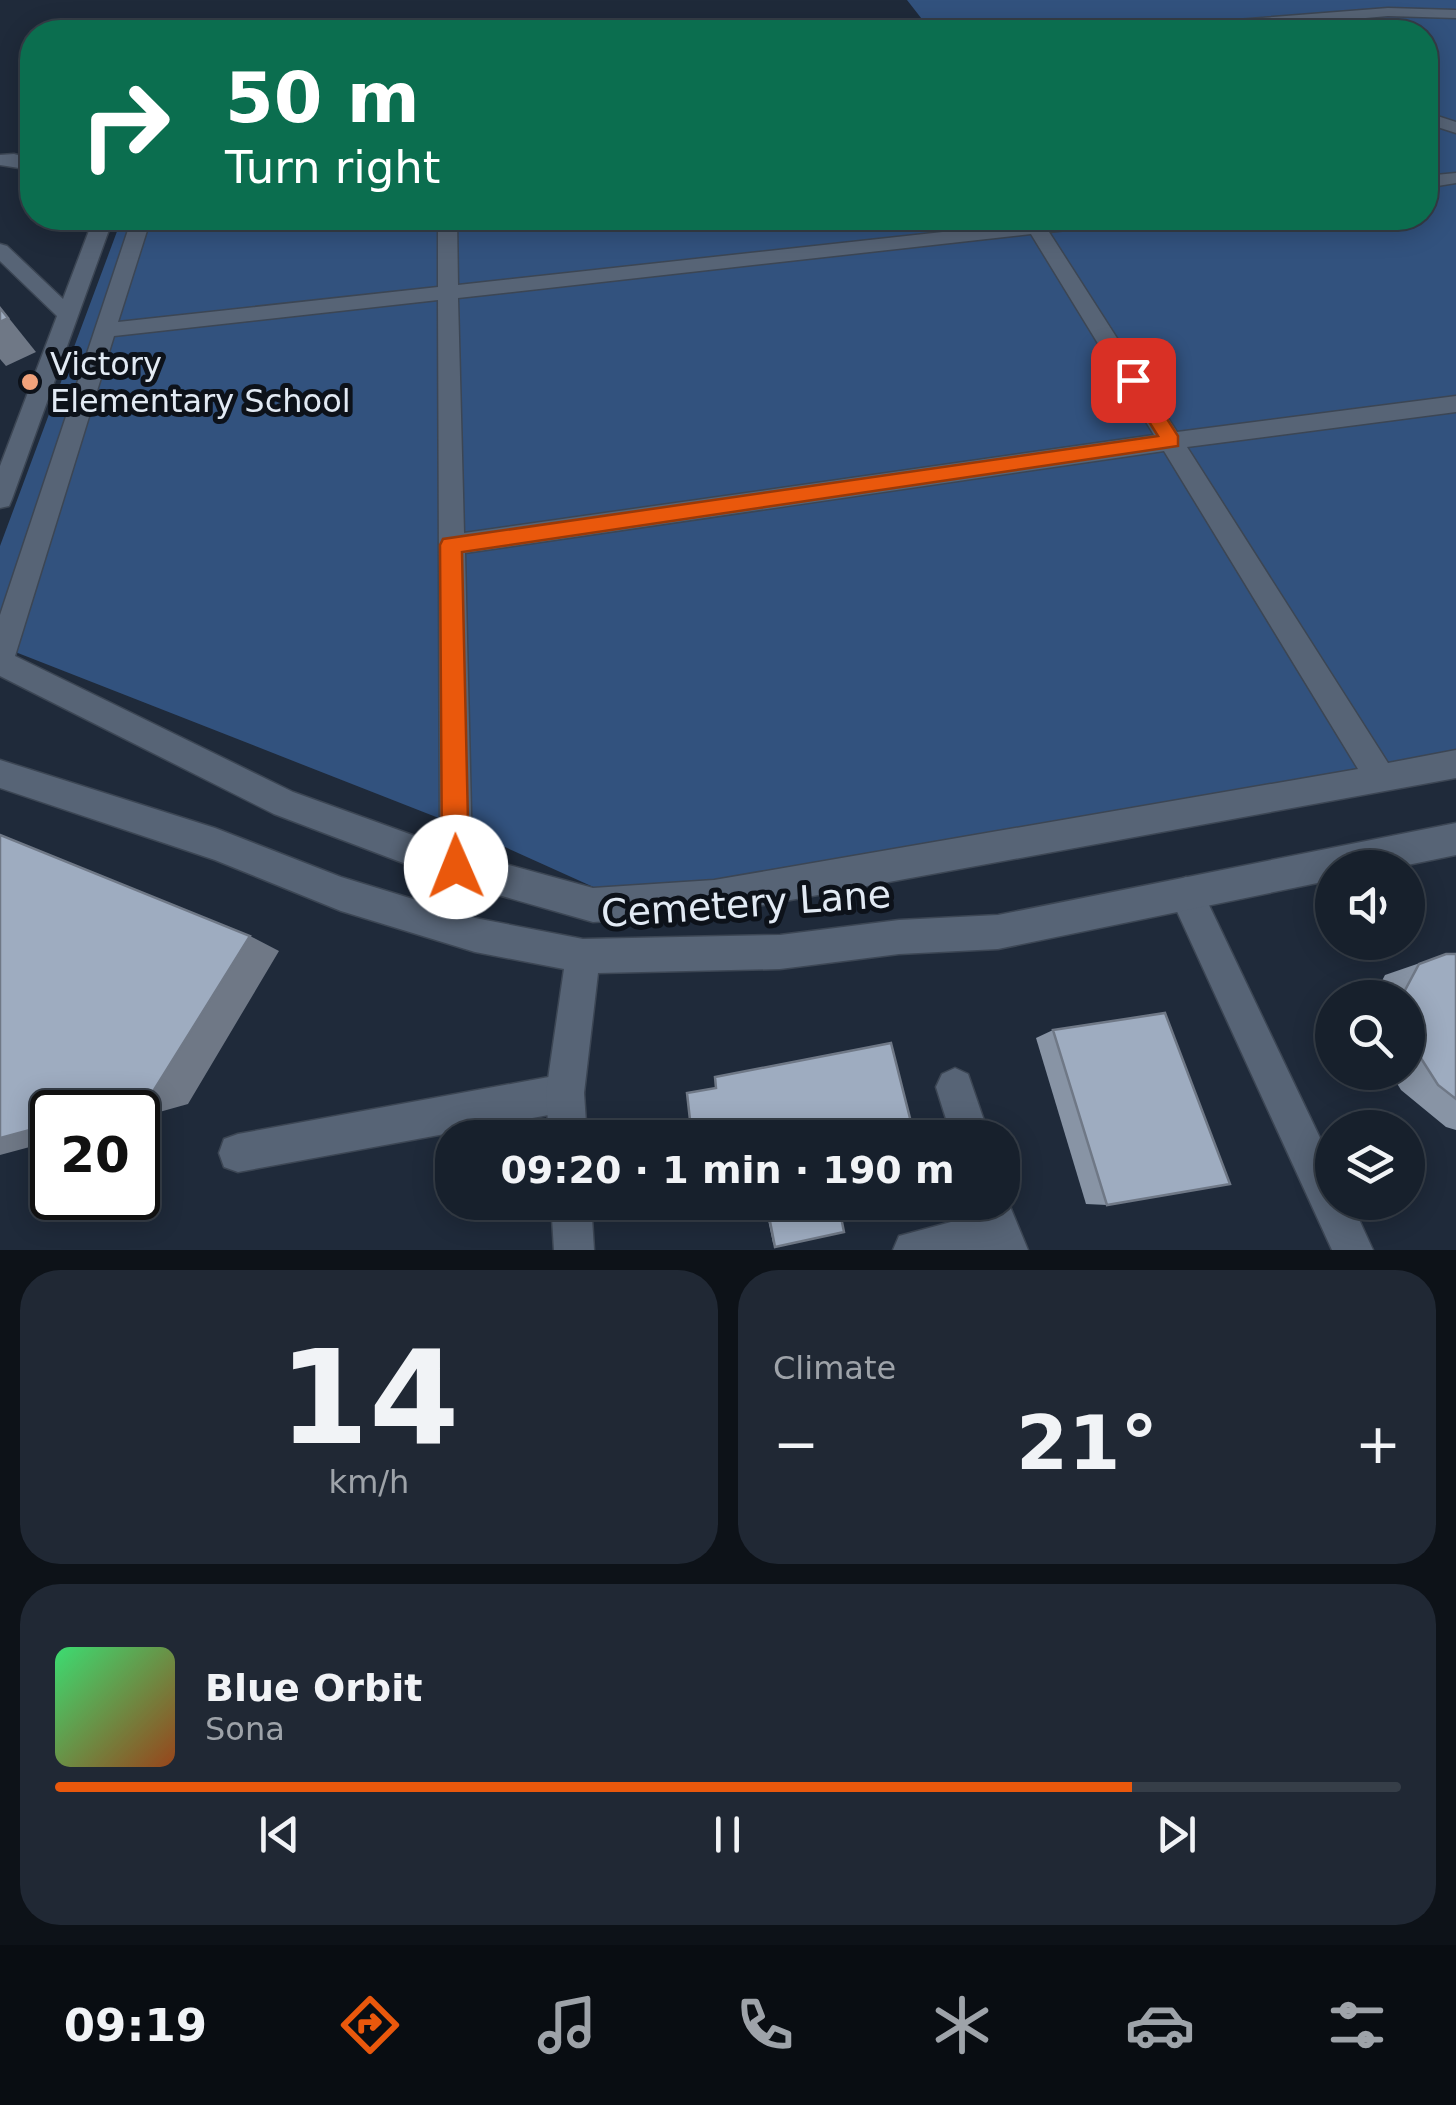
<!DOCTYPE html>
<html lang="en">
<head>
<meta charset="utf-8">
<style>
  :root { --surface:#17202c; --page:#202834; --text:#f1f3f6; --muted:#9ea3a9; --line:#363e48; --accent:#ea580c }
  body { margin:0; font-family:"DejaVu Sans",sans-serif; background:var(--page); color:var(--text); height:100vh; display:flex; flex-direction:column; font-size:38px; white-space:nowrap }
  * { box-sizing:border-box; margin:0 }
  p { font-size:32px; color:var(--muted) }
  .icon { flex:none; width:55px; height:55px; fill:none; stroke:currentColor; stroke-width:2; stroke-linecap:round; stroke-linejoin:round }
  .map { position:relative; height:1250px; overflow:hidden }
  .details { display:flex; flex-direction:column; gap:20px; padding:20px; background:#0d1218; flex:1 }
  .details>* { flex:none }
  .banner { position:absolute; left:20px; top:20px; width:1418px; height:210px; border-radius:40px; box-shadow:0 5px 25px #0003,0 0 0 2px var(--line); background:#0b6e4f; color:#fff; overflow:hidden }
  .tools { position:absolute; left:1315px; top:850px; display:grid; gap:20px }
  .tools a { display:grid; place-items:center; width:110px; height:110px; border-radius:50%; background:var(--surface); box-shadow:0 5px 25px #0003,0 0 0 2px var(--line); font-size:50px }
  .speed { position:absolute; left:30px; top:1090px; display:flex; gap:20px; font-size:50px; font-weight:700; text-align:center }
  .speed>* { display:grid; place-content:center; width:130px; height:130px; border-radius:50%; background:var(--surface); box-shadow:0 5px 25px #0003,0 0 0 2px var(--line); line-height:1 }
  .speed .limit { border:5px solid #111; border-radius:15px; background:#fff; color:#111 }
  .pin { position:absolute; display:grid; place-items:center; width:85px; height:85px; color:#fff; margin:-42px; border-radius:20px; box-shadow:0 5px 15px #0006 }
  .me { position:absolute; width:110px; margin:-55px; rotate:359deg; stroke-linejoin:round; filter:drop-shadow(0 0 8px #0008) }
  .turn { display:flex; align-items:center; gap:35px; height:210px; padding:0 40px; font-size:45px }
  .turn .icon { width:130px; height:130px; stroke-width:2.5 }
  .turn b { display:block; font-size:70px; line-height:85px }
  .big { font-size:75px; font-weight:800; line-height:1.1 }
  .details .tile { flex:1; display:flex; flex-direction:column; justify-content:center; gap:15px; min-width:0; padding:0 35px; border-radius:40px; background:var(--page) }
  .details .dial { align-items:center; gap:0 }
  .dial b { font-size:130px; line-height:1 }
  .song { display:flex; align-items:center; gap:30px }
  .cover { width:120px; height:120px; border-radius:15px; background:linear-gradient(135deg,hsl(140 70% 55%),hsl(20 70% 35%)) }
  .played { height:10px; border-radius:5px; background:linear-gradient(90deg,var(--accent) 80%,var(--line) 80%) }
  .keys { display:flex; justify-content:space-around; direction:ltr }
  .heat { display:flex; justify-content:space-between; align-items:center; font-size:55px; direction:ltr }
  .details .tiles { flex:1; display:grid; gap:20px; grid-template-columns:1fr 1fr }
  .tile:last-child { grid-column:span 2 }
  .trip { position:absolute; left:435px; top:1120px; width:585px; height:100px; border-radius:40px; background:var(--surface); box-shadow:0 5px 25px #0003,0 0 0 2px var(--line); font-weight:800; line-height:100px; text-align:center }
  .dock { display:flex; height:160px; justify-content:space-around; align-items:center; background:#090d12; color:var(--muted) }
  .dock .icon { width:70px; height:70px }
  .dock .on { color:var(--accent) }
  .dock b { font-size:45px; color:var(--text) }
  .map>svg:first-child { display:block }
  .green { fill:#32527e }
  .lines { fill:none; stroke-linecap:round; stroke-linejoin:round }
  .service-casing { stroke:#3c4654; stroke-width:3 }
  .minor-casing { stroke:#3c4654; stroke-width:3 }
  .service { fill:#576476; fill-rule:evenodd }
  .minor { fill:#576476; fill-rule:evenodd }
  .wall { fill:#8894a5 }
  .shaded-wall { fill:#6f7886 }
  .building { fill:#9eacc0; stroke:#6f7886; stroke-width:2.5 }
  .route { fill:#ea580c; stroke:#983908; stroke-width:2.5 }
  .poi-dot { fill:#f1a27b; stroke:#0d121a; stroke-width:4 }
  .labels { text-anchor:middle; stroke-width:10; stroke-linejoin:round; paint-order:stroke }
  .poi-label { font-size:32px; fill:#e2eaf4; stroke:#0d121a; text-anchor:start }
  .near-street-label { font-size:38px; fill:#e2eaf4; stroke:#0d121a }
</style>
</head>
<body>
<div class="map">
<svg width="1456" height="1250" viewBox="0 0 1456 1250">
  <rect width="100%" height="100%" fill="#1f2a3a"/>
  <path class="green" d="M 907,0 L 1456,0 L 1456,760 L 620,899 L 454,824 L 0,646 L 0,546 L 122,218 L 1425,218 L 1425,32 L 932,32 Z"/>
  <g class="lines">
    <defs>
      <g id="service">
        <path d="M 1388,8 L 1456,10 L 1456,18 L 1388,16 L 1321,22 L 1330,32 L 1314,32 L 1305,24 L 1198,32 L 1140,32 L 1148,27 Z"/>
        <path d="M 1425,112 L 1456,122 L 1456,133 L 1425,123 Z"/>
        <path d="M 14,154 L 32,159 L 32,170 L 0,165 L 0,155 Z"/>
        <path d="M 1456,173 L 1456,183 L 1425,188 L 1425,176 Z"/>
        <path d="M 80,218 L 101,218 L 110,227 L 12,499 L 9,506 L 0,508 L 0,466 L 57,316 L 0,261 L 0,244 L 7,246 L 63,299 L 90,228 Z"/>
        <path d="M 132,218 L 151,218 L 118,322 L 438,287 L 438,218 L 457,218 L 458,285 L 1024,223 L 1022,218 L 1042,221 L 1130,218 L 1121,224 L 1049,232 L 1177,432 L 1456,396 L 1456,412 L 1187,447 L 1388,763 L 1456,750 L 1456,778 L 714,914 L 593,922 L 456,883 L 274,814 L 0,676 L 0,615 ZM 1031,234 L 1154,435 L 464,533 L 458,298 ZM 438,300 L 440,845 L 293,792 L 15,656 L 114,336 ZM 1164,451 L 1358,769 L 714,880 L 593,888 L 472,855 L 465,553 Z"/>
        <path d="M 1186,877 L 1198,882 L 1332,1163 L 1332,1202 L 1351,1202 L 1373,1250 L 1332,1250 L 1169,894 L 1174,882 Z"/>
        <path d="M 955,1068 L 968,1074 L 990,1138 L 952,1138 L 936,1087 L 942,1074 Z"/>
        <path d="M 565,1074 L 578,1080 L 584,1093 L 578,1106 L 565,1112 L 238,1172 L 224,1167 L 219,1153 L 224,1139 L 238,1134 Z"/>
        <path d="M 1002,1187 L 1028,1250 L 893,1250 L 899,1236 L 977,1215 L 972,1202 L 1002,1202 Z"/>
      </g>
      <g id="minor">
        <path d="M 0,760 L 215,828 L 341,877 L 475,918 L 583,939 L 780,935 L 899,920 L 998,915 L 1456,823 L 1456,855 L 1393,868 L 1332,868 L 1332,880 L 998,949 L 899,954 L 780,969 L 598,973 L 584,1093 L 587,1138 L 549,1138 L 546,1093 L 564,969 L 475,952 L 341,911 L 215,860 L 0,788 Z"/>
        <path d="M 551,1202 L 591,1202 L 594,1250 L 554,1250 Z"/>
      </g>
    </defs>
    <use href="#service" class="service-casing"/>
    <use href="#minor" class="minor-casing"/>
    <use href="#service" class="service"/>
    <use href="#minor" class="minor"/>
  </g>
  <g class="wall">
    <path d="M 1446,954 L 1456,954 L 1456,1130 L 1446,1127 L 1401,1090 L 1390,1072 L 1408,1072 L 1408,998 L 1373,998 L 1385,975 Z"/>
    <path d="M 1053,1030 L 1107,1205 L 1086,1204 L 1036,1038 Z"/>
    <path d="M 838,1202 L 775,1247 L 773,1243 L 766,1211 L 735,1204 Z"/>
  </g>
  <g class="shaded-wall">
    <path d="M 0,307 L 36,352 L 6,366 L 0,359 Z"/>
    <path d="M 250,936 L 279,951 L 188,1104 L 138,1118 L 138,1112 L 95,1112 Z"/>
    <path d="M 52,1124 L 52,1141 L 0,1155 L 0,1138 Z"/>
  </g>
  <g class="building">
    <path d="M 0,308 L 8,318 L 0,322 Z"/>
    <path d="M 0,835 L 250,936 L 149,1098 L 95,1112 L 52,1112 L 52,1124 L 0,1138 Z"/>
    <path d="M 1446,954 L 1456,954 L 1456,1099 L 1438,1085 L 1410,1041 L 1408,1024 L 1408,998 L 1403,998 L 1403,994 L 1419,964 Z"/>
    <path d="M 1165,1013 L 1230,1184 L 1107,1205 L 1053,1030 Z"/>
    <path d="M 891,1043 L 915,1138 L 692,1138 L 687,1093 L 716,1088 L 715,1077 Z"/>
    <path d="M 701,1202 L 838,1202 L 844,1232 L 775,1247 L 768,1211 L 737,1218 L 735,1204 L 702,1212 Z"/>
  </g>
  <path class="route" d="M 1133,373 L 1139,375 L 1178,436 L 1178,446 L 462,552 L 469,867 L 465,877 L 456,881 L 446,877 L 442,867 L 440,545 L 443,539 L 1158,436 L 1123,380 Z"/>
  <circle class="poi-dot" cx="30" cy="382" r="10"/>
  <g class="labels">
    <g class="poi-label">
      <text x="50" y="375">Victory<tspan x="50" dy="37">Elementary School</tspan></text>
    </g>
    <g class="near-street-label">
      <text transform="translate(746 904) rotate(-4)" y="13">Cemetery Lane</text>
    </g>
  </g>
</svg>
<div class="tools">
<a><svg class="icon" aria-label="sound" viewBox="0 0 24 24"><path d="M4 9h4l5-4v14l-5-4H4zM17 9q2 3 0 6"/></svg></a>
<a><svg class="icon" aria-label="search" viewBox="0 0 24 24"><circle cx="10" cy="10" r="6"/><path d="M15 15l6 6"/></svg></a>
<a><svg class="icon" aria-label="layers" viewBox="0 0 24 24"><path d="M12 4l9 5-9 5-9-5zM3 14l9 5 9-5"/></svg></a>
</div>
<div class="speed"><div class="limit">20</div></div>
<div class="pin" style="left:1133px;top:380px;background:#d93025"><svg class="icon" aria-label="arrive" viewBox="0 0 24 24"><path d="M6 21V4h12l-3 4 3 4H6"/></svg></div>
<svg class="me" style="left:456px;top:867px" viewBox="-20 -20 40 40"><circle r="19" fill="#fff"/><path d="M0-13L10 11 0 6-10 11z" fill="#ea580c"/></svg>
<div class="trip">09:20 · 1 min · 190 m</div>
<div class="banner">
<div class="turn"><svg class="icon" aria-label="right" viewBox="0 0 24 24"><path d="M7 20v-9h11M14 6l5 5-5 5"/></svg><div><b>50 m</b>Turn right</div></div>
</div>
</div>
<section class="details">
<div class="tiles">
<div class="tile dial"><b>14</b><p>km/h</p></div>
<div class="tile"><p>Climate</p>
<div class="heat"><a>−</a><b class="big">21°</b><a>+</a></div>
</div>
<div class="tile">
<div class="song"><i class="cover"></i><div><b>Blue Orbit</b><p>Sona</p></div></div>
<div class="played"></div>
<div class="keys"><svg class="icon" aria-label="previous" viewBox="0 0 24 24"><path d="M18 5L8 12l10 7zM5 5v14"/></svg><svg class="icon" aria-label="pause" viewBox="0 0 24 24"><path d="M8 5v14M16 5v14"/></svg><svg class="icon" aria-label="next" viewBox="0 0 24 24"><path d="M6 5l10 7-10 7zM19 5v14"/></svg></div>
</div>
</div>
</section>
<nav class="dock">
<b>09:19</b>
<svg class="icon on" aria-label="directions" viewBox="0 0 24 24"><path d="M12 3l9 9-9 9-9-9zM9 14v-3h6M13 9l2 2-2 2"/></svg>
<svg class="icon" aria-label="music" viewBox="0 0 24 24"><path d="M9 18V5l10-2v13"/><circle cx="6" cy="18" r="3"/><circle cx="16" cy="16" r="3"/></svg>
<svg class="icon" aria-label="phone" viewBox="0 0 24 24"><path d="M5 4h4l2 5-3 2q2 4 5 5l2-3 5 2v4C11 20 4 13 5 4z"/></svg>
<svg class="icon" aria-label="climate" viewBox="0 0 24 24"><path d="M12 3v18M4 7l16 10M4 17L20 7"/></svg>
<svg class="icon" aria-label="car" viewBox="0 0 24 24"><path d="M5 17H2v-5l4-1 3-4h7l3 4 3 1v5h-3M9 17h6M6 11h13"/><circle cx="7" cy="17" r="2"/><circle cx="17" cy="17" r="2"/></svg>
<svg class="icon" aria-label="filters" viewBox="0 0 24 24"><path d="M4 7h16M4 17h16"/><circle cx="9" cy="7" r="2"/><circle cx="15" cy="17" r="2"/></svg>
</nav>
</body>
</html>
